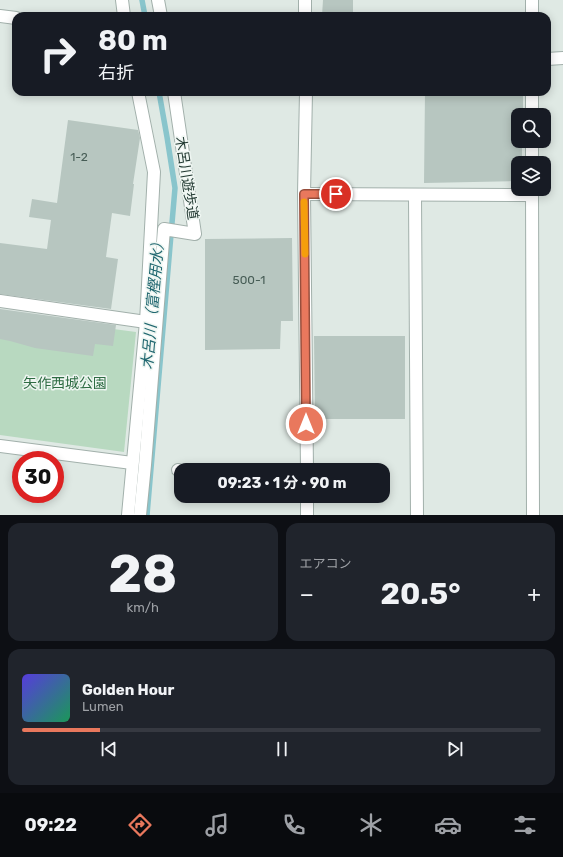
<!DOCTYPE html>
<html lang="ja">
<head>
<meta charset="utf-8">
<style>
  :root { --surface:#171b24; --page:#20242c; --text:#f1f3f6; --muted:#9ea1a6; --line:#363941; --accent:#e9785d }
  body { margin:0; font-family:Rubik,"Noto Sans JP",sans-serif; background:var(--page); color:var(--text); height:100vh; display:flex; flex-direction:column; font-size:15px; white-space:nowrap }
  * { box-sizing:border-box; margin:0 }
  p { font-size:13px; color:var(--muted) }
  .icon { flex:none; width:22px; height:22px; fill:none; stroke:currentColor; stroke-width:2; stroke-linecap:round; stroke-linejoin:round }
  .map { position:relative; height:515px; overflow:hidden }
  .sheet { display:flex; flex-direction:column; gap:8px; padding:8px; background:#0d0f14; flex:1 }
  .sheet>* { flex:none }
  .banner { position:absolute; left:12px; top:12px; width:539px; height:84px; border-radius:12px; box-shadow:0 2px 10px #0003; background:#171b24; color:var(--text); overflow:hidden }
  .buttons { position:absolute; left:511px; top:108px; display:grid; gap:8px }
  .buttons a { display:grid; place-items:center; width:40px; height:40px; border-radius:8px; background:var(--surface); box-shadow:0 2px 10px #0003; font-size:20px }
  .speed { position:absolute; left:12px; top:451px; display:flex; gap:8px; font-size:20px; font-weight:700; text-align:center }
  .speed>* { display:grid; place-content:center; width:52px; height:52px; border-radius:50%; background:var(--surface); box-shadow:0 2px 10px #0003; line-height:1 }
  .speed .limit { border:6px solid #d22; background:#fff; color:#111 }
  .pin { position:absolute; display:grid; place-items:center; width:34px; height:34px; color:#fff; margin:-17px; border:2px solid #fff; border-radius:50%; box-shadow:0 1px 4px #0007 }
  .me { position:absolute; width:44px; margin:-22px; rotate:0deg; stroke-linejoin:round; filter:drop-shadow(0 0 3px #0008) }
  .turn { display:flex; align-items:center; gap:14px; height:84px; padding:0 20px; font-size:18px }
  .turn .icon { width:52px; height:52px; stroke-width:2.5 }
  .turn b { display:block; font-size:28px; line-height:34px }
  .big { font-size:30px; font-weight:700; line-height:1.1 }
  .sheet .widget { flex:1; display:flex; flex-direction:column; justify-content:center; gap:6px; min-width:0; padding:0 14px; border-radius:12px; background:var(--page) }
  .sheet .dial { align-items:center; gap:0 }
  .dial b { font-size:52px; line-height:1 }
  .song { display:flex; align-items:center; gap:12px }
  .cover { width:48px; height:48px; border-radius:6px; background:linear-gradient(135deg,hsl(250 70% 55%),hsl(150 70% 35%)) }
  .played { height:4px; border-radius:2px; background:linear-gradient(90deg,var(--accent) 15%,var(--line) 15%) }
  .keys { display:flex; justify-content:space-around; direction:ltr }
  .heat { display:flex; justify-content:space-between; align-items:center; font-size:22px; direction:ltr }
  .sheet .tiles { flex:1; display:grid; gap:8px; grid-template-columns:1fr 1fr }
  .widget:last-child { grid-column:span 2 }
  .trip { position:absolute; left:174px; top:463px; width:216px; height:40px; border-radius:12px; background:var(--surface); box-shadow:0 2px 10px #0003; font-weight:700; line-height:40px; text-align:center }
  .tabs { display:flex; height:64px; justify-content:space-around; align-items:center; background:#090b0e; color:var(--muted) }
  .tabs .icon { width:28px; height:28px }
  .tabs .selected { color:var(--accent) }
  .tabs b { font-size:18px; color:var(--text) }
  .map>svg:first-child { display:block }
  .green { fill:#b8d9c0 }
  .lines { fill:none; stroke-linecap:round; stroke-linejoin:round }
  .stream { stroke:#89c5cc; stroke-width:5.5 }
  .building { fill:#b7c6c0 }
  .pedestrian-casing { stroke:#a2b0ab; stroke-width:14 }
  .minor-casing { stroke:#a2b0ab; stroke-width:14 }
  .tertiary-casing { stroke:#a2b0ab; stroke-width:14 }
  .pedestrian { stroke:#fff; stroke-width:12 }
  .minor { stroke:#fff; stroke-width:12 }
  .tertiary { stroke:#fff; stroke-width:12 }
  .route-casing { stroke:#974e3c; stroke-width:10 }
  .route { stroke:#e9785d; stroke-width:7 }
  .slow { stroke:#f59e0b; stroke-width:7 }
  .labels { text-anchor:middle; stroke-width:3; stroke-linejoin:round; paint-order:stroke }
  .number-label { font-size:12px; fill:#465c55 }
  .street-label { font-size:14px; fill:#213831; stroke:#eff6f2 }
  .park-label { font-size:14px; fill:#2e6c43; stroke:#eff6f2 }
  .water-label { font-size:15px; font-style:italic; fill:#1f666f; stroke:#eff6f2 }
</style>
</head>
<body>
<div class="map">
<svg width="563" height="515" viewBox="0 0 563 515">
  <rect width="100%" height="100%" fill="#dfe9e4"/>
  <path class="green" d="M 0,314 L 136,332 L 124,452 L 0,435 Z"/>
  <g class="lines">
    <g class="stream">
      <path d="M 142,0 L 145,16"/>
      <path d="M 147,515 L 175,188 L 167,137 L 159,92"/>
    </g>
  </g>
  <g class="building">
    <path d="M 323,0 L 353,0 L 353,16 L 322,16 Z"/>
    <path d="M 425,92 L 523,92 L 523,115 L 518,115 L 518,141 L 522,141 L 522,163 L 518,163 L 518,181 L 424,183 Z"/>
    <path d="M 68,120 L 138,130 L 140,138 L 133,184 L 134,184 L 130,216 L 112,213 L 106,257 L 118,259 L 111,309 L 0,294 L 0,243 L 47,249 L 51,220 L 29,217 L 32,199 L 57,203 Z"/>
    <path d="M 292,238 L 293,321 L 281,321 L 280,349 L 205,350 L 205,239 Z"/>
    <path d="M 0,309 L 116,325 L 113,346 L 95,344 L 93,356 L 35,348 L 10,341 L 0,339 Z"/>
    <path d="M 314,336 L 405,336 L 405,419 L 315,419 Z"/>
  </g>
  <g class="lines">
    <defs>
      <g id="pedestrian">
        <path d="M 158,0 L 161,16"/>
        <path d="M 140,515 L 145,465 L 164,229 L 195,234 L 174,92"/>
      </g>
      <g id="minor">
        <path d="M 122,0 L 124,16"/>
        <path d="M 305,0 L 305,16"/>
        <path d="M 532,0 L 532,16"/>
        <path d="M 306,92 L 304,194 L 307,470"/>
        <path d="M 532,92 L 532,115"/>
        <path d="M 532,141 L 532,163"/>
        <path d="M 532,189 L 533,515"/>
        <path d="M 304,194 L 532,195"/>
        <path d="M 415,195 L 417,515"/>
        <path d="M 0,301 L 146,322"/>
        <path d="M 0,446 L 132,463"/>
        <path d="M 178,470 L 181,471"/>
        <path d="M 307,496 L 307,515"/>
        <path d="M 128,515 L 146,322 L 154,172 L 138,92"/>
      </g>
      <g id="tertiary">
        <path d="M 0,16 L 16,18"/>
        <path d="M 547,59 L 563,58"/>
      </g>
    </defs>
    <use href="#pedestrian" class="pedestrian-casing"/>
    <use href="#minor" class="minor-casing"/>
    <use href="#tertiary" class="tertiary-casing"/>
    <use href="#pedestrian" class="pedestrian"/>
    <use href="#minor" class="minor"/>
    <use href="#tertiary" class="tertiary"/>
  </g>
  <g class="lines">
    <defs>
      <path id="route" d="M 306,424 L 304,194 L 336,194"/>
    </defs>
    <use href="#route" class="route-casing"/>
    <use href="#route" class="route"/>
    <path class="slow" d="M 304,202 L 305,254"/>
  </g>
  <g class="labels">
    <g class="number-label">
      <text x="79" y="161">1-2</text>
      <text x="249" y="284">500-1</text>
    </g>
    <g class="street-label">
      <text transform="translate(187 178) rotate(81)" y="5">木呂川遊歩道</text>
    </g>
    <g class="park-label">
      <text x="65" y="388">矢作西城公園</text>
    </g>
    <g class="water-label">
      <text transform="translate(153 302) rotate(-85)" y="5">木呂川（富樫用水）</text>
    </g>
  </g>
</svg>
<div class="buttons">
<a><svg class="icon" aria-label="search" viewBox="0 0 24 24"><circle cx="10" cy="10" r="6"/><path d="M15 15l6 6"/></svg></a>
<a><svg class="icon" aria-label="layers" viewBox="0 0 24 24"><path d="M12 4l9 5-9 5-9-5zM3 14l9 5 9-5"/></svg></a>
</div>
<div class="speed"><div class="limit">30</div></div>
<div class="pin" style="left:336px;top:194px;background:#d93025"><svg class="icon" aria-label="arrive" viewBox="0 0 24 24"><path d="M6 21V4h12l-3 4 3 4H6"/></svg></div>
<svg class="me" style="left:306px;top:424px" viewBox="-20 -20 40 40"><circle r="17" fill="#e9785d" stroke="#fff" stroke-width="3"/><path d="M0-11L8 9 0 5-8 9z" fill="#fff"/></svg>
<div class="trip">09:23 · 1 分 · 90 m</div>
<div class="banner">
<div class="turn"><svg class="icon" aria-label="right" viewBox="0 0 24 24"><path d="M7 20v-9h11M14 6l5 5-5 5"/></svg><div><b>80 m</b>右折</div></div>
</div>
</div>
<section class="sheet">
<div class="tiles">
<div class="widget dial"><b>28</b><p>km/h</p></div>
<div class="widget"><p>エアコン</p>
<div class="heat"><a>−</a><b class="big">20.5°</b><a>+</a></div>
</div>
<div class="widget">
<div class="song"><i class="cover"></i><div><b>Golden Hour</b><p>Lumen</p></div></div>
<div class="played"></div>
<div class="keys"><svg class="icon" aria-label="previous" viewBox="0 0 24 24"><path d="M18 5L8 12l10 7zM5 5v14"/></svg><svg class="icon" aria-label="pause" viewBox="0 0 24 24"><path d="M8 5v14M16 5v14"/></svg><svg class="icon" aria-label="next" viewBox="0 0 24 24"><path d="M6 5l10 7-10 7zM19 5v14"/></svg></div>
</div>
</div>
</section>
<nav class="tabs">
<b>09:22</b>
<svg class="icon selected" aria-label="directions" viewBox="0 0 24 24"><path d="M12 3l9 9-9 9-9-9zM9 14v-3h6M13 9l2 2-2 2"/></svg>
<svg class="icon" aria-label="music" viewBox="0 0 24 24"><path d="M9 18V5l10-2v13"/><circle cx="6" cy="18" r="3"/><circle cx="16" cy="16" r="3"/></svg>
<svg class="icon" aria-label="phone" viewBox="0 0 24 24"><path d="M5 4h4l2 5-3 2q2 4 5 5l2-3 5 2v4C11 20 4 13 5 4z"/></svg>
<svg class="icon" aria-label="climate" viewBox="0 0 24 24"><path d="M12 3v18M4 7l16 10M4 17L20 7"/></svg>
<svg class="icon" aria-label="car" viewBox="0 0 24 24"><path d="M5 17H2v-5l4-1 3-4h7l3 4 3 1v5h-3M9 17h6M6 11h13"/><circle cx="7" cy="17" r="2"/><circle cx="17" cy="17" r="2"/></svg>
<svg class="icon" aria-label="filters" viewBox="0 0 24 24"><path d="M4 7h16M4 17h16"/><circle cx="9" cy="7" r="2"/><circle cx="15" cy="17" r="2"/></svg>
</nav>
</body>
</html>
